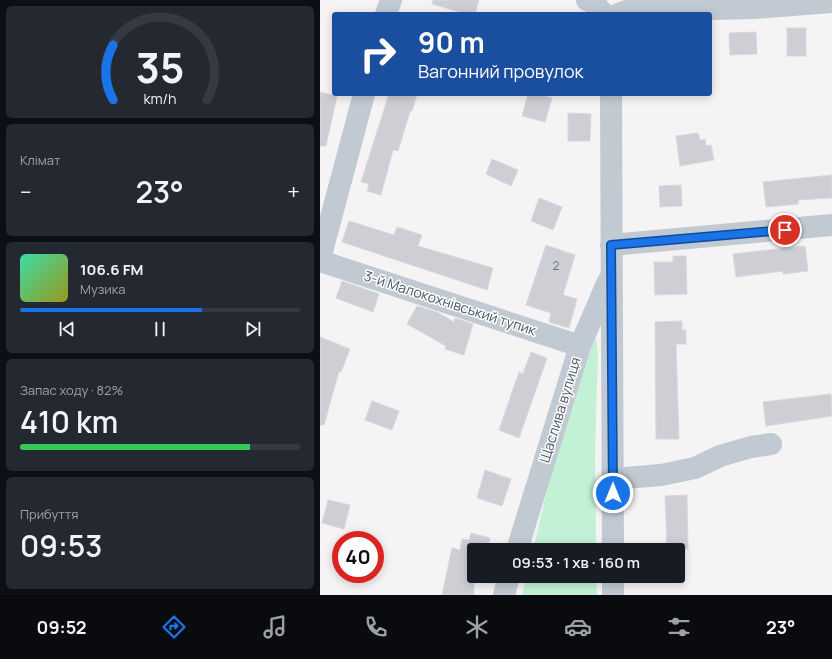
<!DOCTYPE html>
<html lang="uk">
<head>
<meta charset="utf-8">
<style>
  :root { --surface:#171b24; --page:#242831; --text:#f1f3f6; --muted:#9ea1a6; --line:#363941; --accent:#1a73e8 }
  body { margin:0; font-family:Manrope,sans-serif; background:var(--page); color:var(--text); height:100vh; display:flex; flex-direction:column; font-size:15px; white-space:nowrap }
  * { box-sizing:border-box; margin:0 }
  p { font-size:13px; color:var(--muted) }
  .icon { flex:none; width:22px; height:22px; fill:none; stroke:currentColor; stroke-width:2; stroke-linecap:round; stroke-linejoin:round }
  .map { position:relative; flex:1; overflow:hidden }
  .sheet { display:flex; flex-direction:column; gap:6px; padding:6px; background:#0d0f14; width:320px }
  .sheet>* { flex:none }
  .guide { position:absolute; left:12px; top:12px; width:380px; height:84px; border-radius:4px; box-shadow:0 2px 10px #0003; background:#1a4fa0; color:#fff; overflow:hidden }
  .speed { position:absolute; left:12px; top:531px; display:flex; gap:8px; font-size:20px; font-weight:700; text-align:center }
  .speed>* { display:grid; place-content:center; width:52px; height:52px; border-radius:50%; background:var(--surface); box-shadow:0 2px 10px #0003; line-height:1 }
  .speed .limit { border:6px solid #d22; background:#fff; color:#111 }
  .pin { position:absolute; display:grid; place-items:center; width:34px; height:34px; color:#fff; margin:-17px; border:2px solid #fff; border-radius:50%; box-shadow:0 1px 4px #0007 }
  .me { position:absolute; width:44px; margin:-22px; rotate:0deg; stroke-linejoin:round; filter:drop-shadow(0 0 3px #0008) }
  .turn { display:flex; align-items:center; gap:14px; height:84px; padding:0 20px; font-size:18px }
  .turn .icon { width:52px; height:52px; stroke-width:2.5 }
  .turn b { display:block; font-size:28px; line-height:34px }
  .big { font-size:30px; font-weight:600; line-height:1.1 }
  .sheet .widget { flex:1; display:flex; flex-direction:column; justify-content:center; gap:6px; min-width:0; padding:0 14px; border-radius:6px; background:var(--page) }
  .sheet .dial { align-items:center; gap:0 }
  .dial svg { height:104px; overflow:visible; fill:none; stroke:var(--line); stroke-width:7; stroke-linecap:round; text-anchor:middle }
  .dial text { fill:var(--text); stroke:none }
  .song { display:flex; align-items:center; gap:12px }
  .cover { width:48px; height:48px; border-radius:6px; background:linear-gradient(135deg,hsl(160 70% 55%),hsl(60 70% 35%)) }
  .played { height:4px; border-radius:2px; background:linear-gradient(90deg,var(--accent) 65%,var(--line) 65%) }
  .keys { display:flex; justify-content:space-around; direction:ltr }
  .heat { display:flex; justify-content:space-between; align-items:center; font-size:22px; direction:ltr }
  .charge { height:6px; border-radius:3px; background:linear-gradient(90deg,#34c759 82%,var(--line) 0) }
  .trip { position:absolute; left:147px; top:543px; width:218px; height:40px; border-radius:4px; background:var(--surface); box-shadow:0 2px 10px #0003; font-weight:600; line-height:40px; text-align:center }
  .tab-bar { display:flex; height:64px; justify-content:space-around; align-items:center; background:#090b0e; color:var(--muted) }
  .tab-bar .icon { width:28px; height:28px }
  .tab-bar .on { color:var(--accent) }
  .tab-bar b { font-size:18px; color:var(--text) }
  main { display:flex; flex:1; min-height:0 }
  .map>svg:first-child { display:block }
  .green { fill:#c3f1d5 }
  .building { fill:#cdcfd5; stroke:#d7d9de }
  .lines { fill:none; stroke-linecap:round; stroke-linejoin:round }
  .minor { stroke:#c1cad2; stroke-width:22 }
  .route-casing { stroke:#114b97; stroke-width:10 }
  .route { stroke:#1a73e8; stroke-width:7 }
  .labels { text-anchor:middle; stroke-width:3; stroke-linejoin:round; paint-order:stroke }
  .number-label { font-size:12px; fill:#6b747e }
  .street-label { font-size:14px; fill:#4a5661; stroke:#fff }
</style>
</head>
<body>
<main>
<section class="sheet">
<div class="widget dial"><svg viewBox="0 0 100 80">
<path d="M14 69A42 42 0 1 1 86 69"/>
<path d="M14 69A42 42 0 0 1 14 27" stroke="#1a73e8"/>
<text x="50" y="56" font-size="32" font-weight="700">35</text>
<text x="50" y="72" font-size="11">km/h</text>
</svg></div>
<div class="widget"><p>Клімат</p>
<div class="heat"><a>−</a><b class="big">23°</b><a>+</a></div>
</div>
<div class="widget">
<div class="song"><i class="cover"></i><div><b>106.6 FM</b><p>Музика</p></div></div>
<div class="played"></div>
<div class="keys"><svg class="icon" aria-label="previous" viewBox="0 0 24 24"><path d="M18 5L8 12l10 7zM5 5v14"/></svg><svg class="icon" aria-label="pause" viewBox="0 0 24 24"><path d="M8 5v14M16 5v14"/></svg><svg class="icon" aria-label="next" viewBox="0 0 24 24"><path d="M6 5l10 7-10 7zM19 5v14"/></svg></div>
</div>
<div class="widget"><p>Запас ходу · 82%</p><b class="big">410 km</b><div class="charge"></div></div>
<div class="widget"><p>Прибуття</p><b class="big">09:53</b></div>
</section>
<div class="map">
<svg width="512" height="595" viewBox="0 0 512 595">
  <rect width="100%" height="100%" fill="#f5f3f3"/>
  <g class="green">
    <path d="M 276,338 L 278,354 L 275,451 L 276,550 L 213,550 L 232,469 L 269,340 Z"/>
    <path d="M 206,576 L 276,576 L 277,595 L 202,595 Z"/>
  </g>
  <g class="building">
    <path d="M 113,0 L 159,0 L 155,14 L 147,14 L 112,4 Z"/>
    <rect x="467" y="28" width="19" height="28"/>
    <path d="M 436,32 L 437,54 L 410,55 L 409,33 Z"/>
    <path d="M 0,92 L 17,96 L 6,146 L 0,146 Z"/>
    <path d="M 69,94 L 97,94 L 92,111 L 90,111 L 78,151 L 73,150 L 61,195 L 47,191 L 49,184 L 41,182 Z"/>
    <path d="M 208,94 L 217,94 L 232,98 L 225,122 L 202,116 Z"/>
    <path d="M 248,113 L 271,114 L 270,141 L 248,141 Z"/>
    <path d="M 378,133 L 380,140 L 385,139 L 386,146 L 391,145 L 394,160 L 360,166 L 356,136 Z"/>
    <path d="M 172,159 L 198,170 L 191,186 L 166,174 Z"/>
    <path d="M 512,175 L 512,198 L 478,200 L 478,204 L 446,207 L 443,182 Z"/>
    <path d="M 361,185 L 362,206 L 340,207 L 339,186 Z"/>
    <path d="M 219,198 L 242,207 L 233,230 L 211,221 Z"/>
    <path d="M 29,221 L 74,235 L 77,227 L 102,235 L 98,246 L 173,268 L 167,290 L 22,242 Z"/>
    <path d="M 226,245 L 255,255 L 243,295 L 257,299 L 249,328 L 229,322 L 231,313 L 206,305 Z"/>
    <path d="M 485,246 L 488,271 L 463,274 L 463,271 L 416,277 L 413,254 Z"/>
    <path d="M 353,256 L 366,256 L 367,294 L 335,295 L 334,262 L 353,262 Z"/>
    <path d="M 22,281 L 59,294 L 53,312 L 16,298 Z"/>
    <path d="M 97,306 L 117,312 L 134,322 L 135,318 L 153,324 L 144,355 L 125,349 L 126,346 L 87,324 Z"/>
    <path d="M 362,321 L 362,330 L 366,330 L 366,344 L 356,344 L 359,439 L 336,439 L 335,322 Z"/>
    <path d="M 0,337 L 30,349 L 21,372 L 19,371 L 4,425 L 0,425 Z"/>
    <path d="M 211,352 L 227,358 L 199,438 L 179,430 L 199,372 L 203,374 Z"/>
    <path d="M 511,394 L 512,416 L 446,426 L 443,402 Z"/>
    <path d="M 52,401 L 79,411 L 72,430 L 45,420 Z"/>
    <path d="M 165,470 L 191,479 L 182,506 L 157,498 Z"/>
    <path d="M 367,495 L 368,549 L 347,549 L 345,496 Z"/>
    <path d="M 8,500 L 30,505 L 24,529 L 2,523 Z"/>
    <path d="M 151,533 L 170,538 L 167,550 L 154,550 L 154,595 L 122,595 L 132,548 L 140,550 L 142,539 L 149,540 Z"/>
  </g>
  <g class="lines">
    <g class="minor">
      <path d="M 267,0 L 275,4 L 284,14"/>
      <path d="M 66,14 L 71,0"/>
      <path d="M 298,14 L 307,11 L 434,8 L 512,2"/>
      <path d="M 291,94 L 293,550"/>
      <path d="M 291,245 L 512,225"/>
      <path d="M 0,259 L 44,94"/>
      <path d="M 0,261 L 260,346"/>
      <path d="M 293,479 L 341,475 L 375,468 L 400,456 L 431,447 L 451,444"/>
      <path d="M 197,550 L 260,346 L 288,281"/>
      <path d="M 293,576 L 293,595"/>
      <path d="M 184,595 L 189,576"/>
    </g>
  </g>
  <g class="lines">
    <defs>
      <path id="route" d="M 293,493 L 291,245 L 465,230"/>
    </defs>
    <use href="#route" class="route-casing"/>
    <use href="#route" class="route"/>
  </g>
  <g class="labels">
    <g class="number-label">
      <text x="236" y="270">2</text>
    </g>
    <g class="street-label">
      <text transform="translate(130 303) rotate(18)" y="5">3-й Малокохнівський тупик</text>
      <text transform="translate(240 410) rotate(-73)" y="5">Щаслива вулиця</text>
    </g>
  </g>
</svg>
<div class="speed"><div class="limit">40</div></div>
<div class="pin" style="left:465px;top:230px;background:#d93025"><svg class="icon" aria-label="arrive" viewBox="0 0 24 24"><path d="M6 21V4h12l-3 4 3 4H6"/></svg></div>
<svg class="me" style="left:293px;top:493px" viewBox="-20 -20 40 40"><circle r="17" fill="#1a73e8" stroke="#fff" stroke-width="3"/><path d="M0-11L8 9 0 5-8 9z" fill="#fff"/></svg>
<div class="trip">09:53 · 1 хв · 160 m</div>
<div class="guide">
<div class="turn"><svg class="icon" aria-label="right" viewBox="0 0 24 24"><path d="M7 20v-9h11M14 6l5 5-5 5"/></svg><div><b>90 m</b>Вагонний провулок</div></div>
</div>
</div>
</main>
<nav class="tab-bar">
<b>09:52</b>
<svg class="icon on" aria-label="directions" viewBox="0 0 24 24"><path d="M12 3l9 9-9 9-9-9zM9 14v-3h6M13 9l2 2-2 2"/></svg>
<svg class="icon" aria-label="music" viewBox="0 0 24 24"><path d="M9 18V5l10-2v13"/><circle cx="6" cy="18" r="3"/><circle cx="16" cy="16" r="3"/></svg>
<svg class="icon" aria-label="phone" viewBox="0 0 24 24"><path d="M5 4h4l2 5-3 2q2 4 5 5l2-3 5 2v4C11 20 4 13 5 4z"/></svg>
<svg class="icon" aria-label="climate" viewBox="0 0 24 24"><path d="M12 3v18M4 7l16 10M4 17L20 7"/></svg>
<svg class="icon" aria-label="car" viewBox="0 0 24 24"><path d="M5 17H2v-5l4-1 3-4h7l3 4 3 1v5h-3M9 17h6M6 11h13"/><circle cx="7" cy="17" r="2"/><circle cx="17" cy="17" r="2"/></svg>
<svg class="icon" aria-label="filters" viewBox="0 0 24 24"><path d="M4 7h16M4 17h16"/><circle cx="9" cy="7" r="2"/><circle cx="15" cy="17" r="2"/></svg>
<b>23°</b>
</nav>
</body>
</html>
